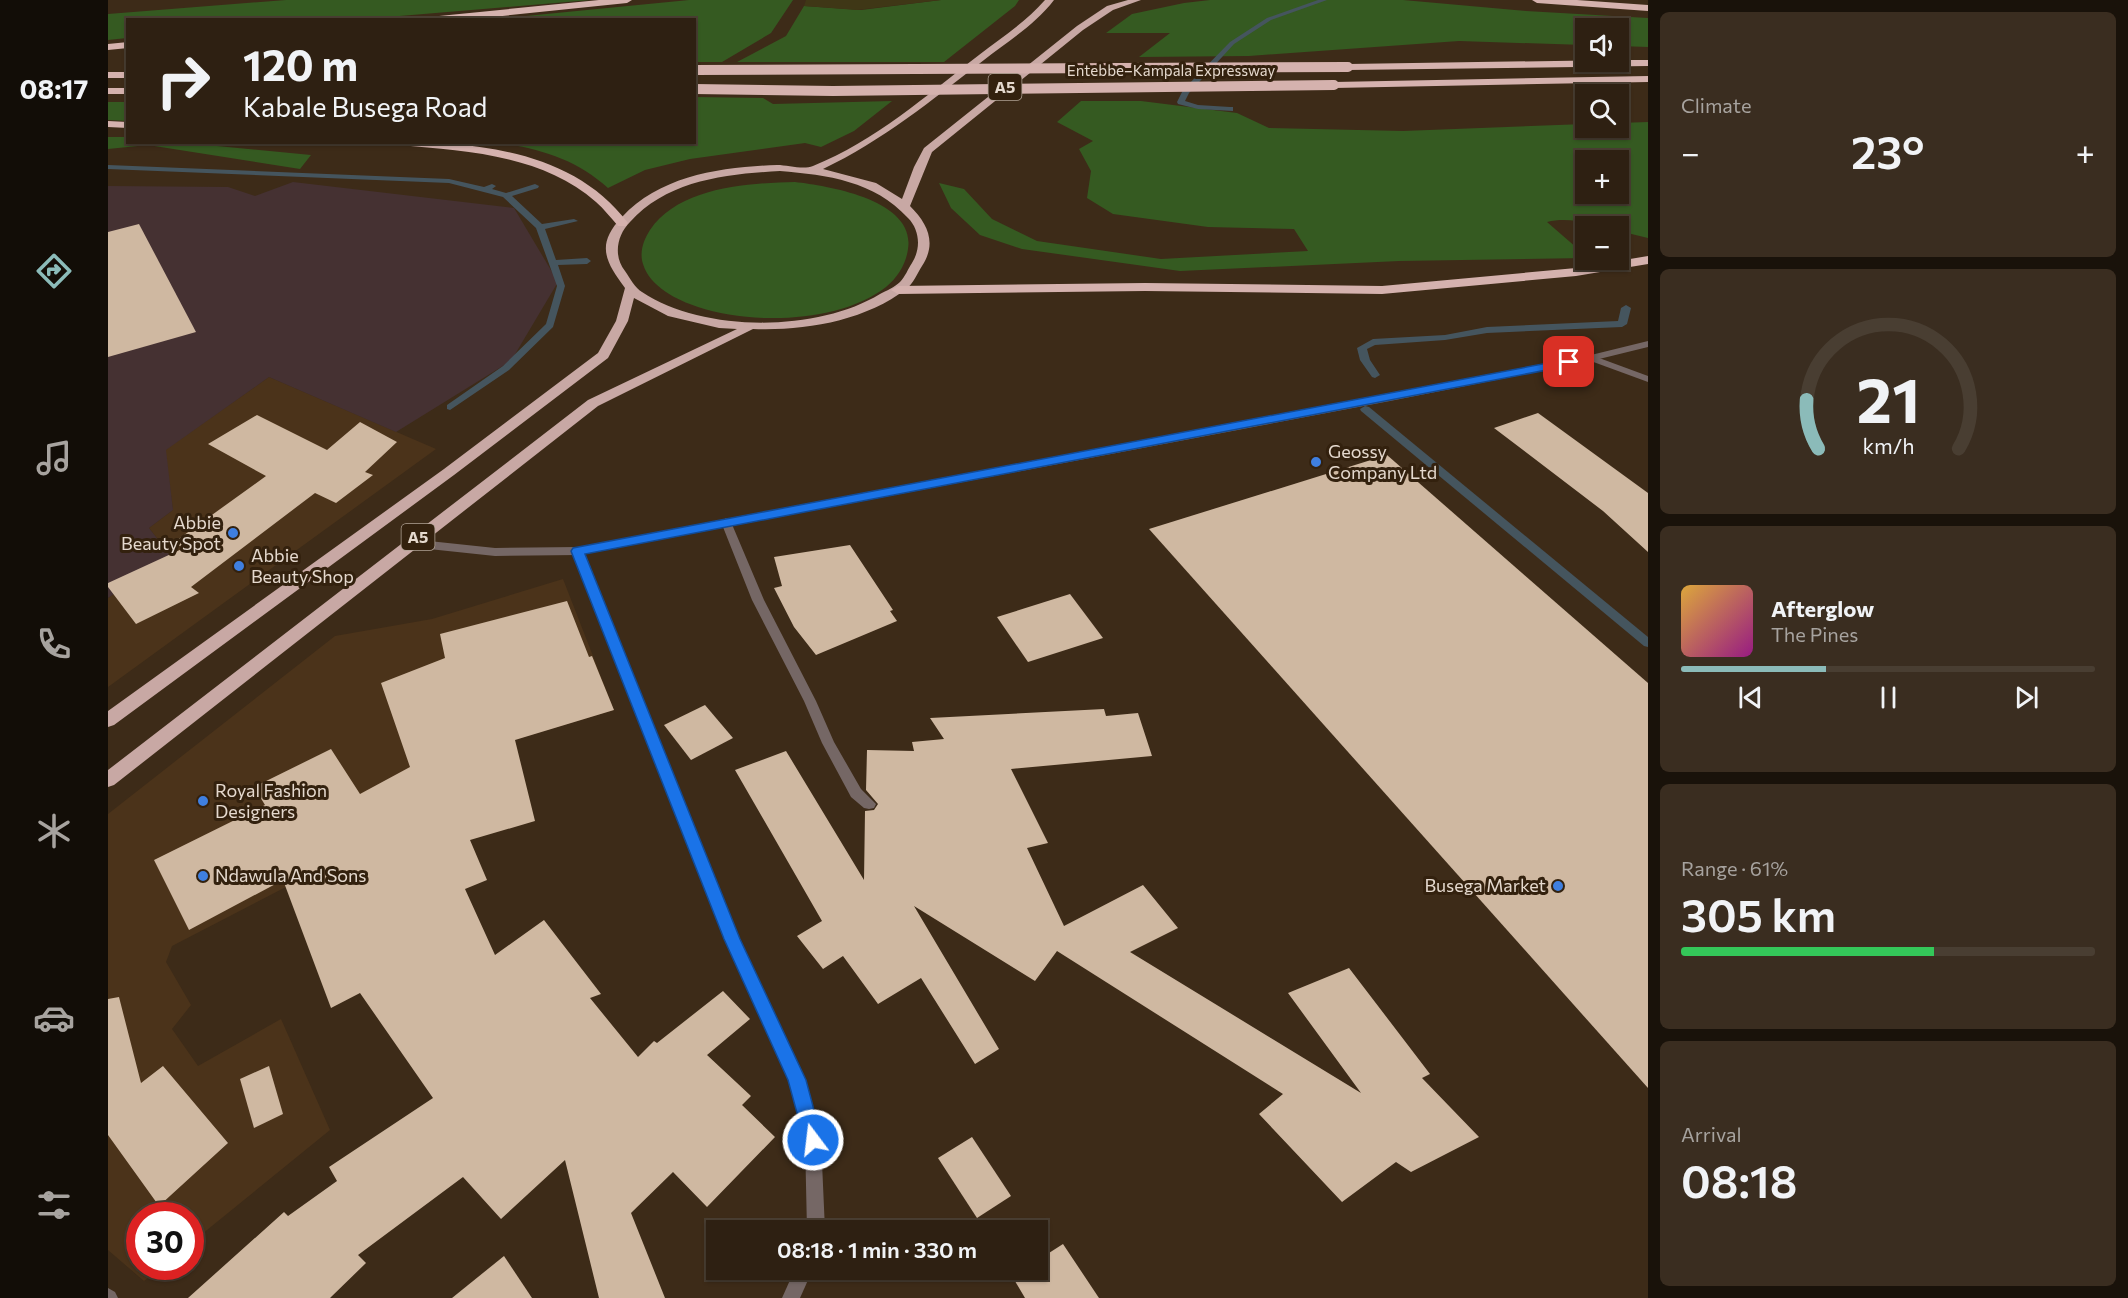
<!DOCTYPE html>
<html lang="en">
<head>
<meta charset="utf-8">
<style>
  :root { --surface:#2e2012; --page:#3a2d20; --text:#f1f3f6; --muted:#a7a39f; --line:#493e32; --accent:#8bbbb9 }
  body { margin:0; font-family:Commissioner,sans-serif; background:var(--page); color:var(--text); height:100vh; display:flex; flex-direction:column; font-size:22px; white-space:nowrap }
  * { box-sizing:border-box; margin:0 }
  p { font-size:20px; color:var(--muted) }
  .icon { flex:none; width:33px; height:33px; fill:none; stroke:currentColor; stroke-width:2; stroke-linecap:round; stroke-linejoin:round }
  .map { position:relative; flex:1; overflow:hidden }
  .details { display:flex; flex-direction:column; gap:12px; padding:12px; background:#19120a; width:480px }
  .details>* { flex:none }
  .hud { position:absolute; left:18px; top:18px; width:570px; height:126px; border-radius:0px; box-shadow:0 2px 4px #0004,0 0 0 2px var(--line); background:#2e2012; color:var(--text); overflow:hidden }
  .buttons { position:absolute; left:1467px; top:18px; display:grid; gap:12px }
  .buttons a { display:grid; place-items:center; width:54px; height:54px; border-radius:0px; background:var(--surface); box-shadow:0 2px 4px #0004,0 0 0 2px var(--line); font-size:30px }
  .speed { position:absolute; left:18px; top:1202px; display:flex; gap:12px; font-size:30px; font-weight:700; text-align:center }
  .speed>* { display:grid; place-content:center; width:78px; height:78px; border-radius:50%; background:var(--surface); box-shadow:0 2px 4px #0004,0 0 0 2px var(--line); line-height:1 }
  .speed .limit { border:9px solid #d22; background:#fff; color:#111 }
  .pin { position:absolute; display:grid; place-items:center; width:51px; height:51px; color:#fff; margin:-26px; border-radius:12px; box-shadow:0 3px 9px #0006 }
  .me { position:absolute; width:66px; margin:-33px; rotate:345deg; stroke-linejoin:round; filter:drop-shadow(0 0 4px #0008) }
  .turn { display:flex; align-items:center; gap:21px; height:126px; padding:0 18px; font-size:27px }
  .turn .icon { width:78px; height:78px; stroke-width:2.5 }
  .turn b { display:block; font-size:42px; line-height:51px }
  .big { font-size:45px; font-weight:600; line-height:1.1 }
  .details .tile { flex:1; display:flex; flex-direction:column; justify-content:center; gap:9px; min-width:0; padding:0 21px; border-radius:9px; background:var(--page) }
  .details .dial { align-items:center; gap:0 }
  .dial svg { height:156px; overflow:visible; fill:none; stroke:var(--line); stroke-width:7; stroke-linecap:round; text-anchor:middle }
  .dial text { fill:var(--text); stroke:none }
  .song { display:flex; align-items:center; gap:18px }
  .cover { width:72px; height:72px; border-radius:9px; background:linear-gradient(135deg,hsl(40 70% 55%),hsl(310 70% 35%)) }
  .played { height:6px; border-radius:3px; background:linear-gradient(90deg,var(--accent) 35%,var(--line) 35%) }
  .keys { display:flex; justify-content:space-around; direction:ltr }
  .heat { display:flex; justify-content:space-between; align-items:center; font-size:33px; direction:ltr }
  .charge { height:9px; border-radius:4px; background:linear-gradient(90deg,#34c759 61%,var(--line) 0) }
  .trip { position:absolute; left:598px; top:1220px; width:342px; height:60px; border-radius:0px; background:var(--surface); box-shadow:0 2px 4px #0004,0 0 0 2px var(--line); font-weight:600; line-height:60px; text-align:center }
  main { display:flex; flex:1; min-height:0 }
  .tab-bar { display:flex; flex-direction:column; width:108px; justify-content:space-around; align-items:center; background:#120d07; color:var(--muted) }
  .tab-bar .icon { width:42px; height:42px }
  .tab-bar .current { color:var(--accent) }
  .tab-bar b { font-size:27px; color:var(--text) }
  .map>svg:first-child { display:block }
  .built { fill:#4b331a }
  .industrial { fill:#453132 }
  .green { fill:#355a21; fill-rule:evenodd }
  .sand { fill:#3f3716 }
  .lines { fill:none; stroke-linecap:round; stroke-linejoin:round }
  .stream { fill:#45555e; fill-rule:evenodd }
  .building { fill:#cfb8a1 }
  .minor { fill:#756765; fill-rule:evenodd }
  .tertiary { fill:#756765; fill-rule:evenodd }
  .trunk { fill:#c8a8a4; fill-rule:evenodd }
  .motorway { fill:#d5b2ae; fill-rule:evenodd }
  .motorway-bridge { stroke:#d5b2ae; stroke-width:10 }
  .route { fill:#1a73e8; stroke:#114b97; stroke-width:1.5 }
  .shop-dot { fill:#3f7fe0; stroke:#33210e; stroke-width:2 }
  .labels { text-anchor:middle; stroke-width:6; stroke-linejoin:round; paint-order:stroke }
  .far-street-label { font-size:15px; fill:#e5d9ce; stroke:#33210e }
  .shield { fill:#33210e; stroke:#b0a294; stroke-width:1.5 }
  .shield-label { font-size:16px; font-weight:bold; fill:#e5d9ce }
  .poi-label { font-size:18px; fill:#e5d9ce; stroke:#33210e; text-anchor:start }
</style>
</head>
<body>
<main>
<nav class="tab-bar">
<b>08:17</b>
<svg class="icon current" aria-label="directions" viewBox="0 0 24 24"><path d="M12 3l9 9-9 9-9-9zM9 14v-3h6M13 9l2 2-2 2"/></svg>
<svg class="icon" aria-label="music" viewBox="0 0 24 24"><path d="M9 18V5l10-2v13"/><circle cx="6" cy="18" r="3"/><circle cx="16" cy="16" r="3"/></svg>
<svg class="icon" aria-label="phone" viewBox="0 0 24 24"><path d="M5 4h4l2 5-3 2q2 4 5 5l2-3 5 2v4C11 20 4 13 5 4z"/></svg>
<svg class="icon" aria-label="climate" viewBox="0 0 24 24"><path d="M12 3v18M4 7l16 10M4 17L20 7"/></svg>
<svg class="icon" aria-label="car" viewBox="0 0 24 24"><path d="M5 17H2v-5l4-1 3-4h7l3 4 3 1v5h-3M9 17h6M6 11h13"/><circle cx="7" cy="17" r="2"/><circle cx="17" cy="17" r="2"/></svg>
<svg class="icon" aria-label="filters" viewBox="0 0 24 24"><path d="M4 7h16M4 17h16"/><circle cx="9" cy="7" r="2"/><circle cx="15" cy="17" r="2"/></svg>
</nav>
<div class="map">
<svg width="1540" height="1298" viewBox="0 0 1540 1298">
  <rect width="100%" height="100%" fill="#3d2b18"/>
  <g class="built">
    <path d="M 161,377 L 328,449 L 0,687 L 0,598 L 63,556 L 41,528 L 65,510 L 57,450 Z"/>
    <path d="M 455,579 L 506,710 L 362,753 L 369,788 L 64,946 L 58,962 L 83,1005 L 64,1029 L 90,1066 L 173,1019 L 222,1130 L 83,1243 L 82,1215 L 32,1215 L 32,1266 L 55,1266 L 36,1281 L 0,1250 L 0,814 L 227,636 L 324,619 Z"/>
  </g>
  <path class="industrial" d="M 185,182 L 406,208 L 450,282 L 403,361 L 288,432 L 161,377 L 58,450 L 65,510 L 41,528 L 63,556 L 0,598 L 0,186 L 120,187 L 147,196 Z"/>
  <g class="green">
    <path d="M 178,0 L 482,0 L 256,19 L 20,20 L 19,38 L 0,40 L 0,14 Z"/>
    <path d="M 581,0 L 685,0 L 663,33 L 614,62 L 587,62 L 586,20 L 386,19 Z"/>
    <path d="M 833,0 L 911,0 L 907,6 L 836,62 L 629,62 L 678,36 L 696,6 L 753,10 Z"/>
    <path d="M 1102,0 L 1295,0 L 1418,11 L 1540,18 L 1540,47 L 1511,46 L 1510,28 L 1478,28 L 1477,45 L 1351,41 L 1141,56 L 1031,57 L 1062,33 L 998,33 L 1024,14 L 1076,3 Z"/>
    <path d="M 587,97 L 655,98 L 665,104 L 784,101 L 746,131 L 713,147 L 697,143 L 582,159 L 537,170 L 500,188 C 469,160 434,149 392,143 L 586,142 Z"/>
    <path d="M 973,101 L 1033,101 L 1129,113 L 1161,128 L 1295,131 L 1477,124 L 1478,128 L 1510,128 L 1511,123 L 1540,122 L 1540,238 L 1511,231 L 1510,226 C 1486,226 1463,216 1439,222 L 1477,255 L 1477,258 L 1291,261 L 1072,271 L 914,249 L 872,235 L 843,208 L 831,183 L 856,189 L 884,219 L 929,241 L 1053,259 L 1200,251 L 1186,229 L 1100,227 L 1005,214 L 979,198 L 983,171 L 971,149 L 985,141 L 949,122 ZM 1478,160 L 1510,160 L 1510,194 L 1478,194 Z"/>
    <path d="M 0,102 L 19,102 L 19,121 L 0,120 Z"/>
    <path d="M 0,137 L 19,137 L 20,142 L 78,143 L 203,155 L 192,169 L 40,145 L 0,149 Z"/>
    <path d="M 687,182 C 721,186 808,200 800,249 C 798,264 790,277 778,287 C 732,323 643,325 590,307 C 569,300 542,287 535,264 C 531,252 536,239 542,230 C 571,187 640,183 687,182 Z"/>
  </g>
  <path class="sand" d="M 698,0 L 833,0 L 749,10 L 696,6 Z"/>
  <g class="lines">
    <g class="stream">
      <path d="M 1210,0 L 1219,0 L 1163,20 L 1126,44 L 1081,93 L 1077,101 L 1090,105 L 1122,107 L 1125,107 L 1125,111 L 1090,109 L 1070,104 L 1069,102 L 1075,90 L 1122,42 L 1159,18 Z"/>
      <path d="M 0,165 L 341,179 L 376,187 L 384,184 L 388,186 L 384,189 L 398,193 L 427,184 L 431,186 L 430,188 L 404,196 L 434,224 L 466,219 L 470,221 L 437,229 L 448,260 L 479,258 L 483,261 L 479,264 L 450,265 L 457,286 L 445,327 L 401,370 L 342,410 L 339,409 L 339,405 L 395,366 L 438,324 L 449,286 L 428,228 L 395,197 L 341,183 L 0,169 Z"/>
      <path d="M 1518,305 L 1523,308 L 1519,324 L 1514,327 L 1379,333 L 1337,340 L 1267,345 L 1259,349 L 1262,360 L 1272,375 L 1267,378 L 1264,377 L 1252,360 L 1249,348 L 1265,339 L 1337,335 L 1379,327 L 1510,321 L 1513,308 Z"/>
      <path d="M 1257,406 L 1261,407 L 1540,637 L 1540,647 L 1536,646 L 1253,411 L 1252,409 Z"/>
    </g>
  </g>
  <g class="building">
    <path d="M 31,224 L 88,332 L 0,357 L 0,232 Z"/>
    <path d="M 1430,413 L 1540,493 L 1540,552 L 1495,511 L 1386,428 Z"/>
    <path d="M 149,415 L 219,450 L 252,422 L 289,442 L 257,472 L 265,475 L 228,503 L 207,493 L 83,587 L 91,593 L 28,624 L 0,587 L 0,583 L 76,548 L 65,543 L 158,476 L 100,444 Z"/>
    <path d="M 1279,455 L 1540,683 L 1540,1088 L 1041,529 Z"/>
    <path d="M 742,545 L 785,610 L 782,611 L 789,621 L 708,655 L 686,627 L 666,588 L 674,586 L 666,557 Z"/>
    <path d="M 962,594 L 995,638 L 920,662 L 889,617 Z"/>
    <path d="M 459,601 L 481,657 L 484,656 L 506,710 L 407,740 L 427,821 L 362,840 L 379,880 L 357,889 L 387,955 L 436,920 L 493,994 L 482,998 L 530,1057 L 546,1041 L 549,1043 L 615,991 L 642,1019 L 599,1055 L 643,1096 L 634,1105 L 667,1137 L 599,1207 L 565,1172 L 523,1213 L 557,1298 L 491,1298 L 457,1160 L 393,1219 L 355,1177 L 250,1255 L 258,1263 L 222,1298 L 80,1298 L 176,1212 L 180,1216 L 229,1181 L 221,1167 L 325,1098 L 252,993 L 223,1008 L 175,880 L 81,930 L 46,860 L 157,805 L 146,787 L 223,749 L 252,794 L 302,767 L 273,683 L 337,658 L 332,634 Z"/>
    <path d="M 597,705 L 625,738 L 583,760 L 556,725 Z"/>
    <path d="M 996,709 L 998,716 L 1030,713 L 1044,756 L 903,769 L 940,843 L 919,848 L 956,926 L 1035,885 L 1070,928 L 1022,952 L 1253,1093 L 1180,993 L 1241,968 L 1322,1074 L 1314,1078 L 1371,1137 L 1303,1172 L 1288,1162 L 1234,1202 L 1151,1114 L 1175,1094 L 949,951 L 927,981 L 806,906 L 891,1049 L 867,1064 L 813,978 L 770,1004 L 735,956 L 715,969 L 689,936 L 714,921 L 627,770 L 678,751 L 756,880 L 757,811 L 766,810 L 770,804 L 758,790 L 759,750 L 806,751 L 804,742 L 836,739 L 822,718 Z"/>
    <path d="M 11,997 L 33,1083 L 55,1066 L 120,1143 L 51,1206 L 0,1135 L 0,999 Z"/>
    <path d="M 161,1066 L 175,1114 L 146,1128 L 132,1079 Z"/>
    <path d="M 864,1137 L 903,1196 L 869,1218 L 830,1158 Z"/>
    <path d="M 955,1244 L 991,1298 L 917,1298 L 904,1276 L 915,1269 L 930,1269 L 930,1260 Z"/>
    <path d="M 396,1256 L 424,1298 L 344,1298 Z"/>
  </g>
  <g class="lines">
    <g class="minor">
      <path d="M 1483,355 L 1540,376 L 1540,382 L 1480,360 L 1480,356 Z"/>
      <path d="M 618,518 L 623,522 L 656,600 L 708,701 L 726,742 L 753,789 L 768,804 L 766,808 L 761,809 L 756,808 L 743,797 L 714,743 L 696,701 L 644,600 L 613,522 Z"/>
      <path d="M 470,547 L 476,551 L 631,939 L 697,1080 L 713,1140 L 717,1230 L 699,1230 L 697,1140 L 681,1080 L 617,939 L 464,551 Z"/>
      <path d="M 687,1269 L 705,1269 L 692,1298 L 674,1298 Z"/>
      <path d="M 0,1288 L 7,1292 L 10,1298 L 0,1298 Z"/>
    </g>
    <path class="tertiary" d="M 1540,341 L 1540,347 L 1483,361 L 1282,401 L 470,555 L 387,556 L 302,547 L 296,543 L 302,539 L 387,548 L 470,547 L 1282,395 L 1483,355 Z"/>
    <path class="trunk" d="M 937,0 L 946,0 C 927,25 900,41 876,60 C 824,100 774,141 715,169 L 768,183 L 794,199 L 806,167 L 816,148 L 969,26 L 999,6 L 1020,0 L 1033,0 L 1005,10 L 975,30 L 824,152 L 802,206 C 820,224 829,243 814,266 C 809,274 805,284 798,289 C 757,321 696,331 645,329 L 490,406 L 6,785 L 0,787 L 0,770 L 480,400 L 629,329 L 611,328 L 560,316 L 526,298 L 520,321 L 500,358 L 346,475 L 6,725 L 0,727 L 0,711 L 336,469 L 490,353 L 508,321 L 517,288 C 498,262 487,245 514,217 C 553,175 615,167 669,165 C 680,165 695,170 705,166 C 767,141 819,95 871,55 C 894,37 918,22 937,0 ZM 672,171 C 720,175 766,181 800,218 C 812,230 813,249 804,263 C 800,269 797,277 792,282 C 787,287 778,291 772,294 C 710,332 595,333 534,292 C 527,288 522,278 517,271 C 505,256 509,235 522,222 C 560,180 618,174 672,171 Z"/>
    <g class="motorway">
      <path d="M 491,0 L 524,0 L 519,3 L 355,20 L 316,20 L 321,17 Z"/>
      <path d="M 1424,0 L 1469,0 L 1540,5 L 1540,11 L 1429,3 Z"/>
      <path d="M 20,42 L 20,48 L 0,50 L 0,44 Z"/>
      <path d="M 1510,60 L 1540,60 L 1540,66 L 1240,70 L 1235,67 L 1240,64 Z"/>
      <rect x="0" y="72" width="20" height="6"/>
      <path d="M 1540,76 L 1540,82 L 1226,88 L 1221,85 L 1226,82 Z"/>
      <rect x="0" y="88" width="20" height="6"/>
      <path d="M 0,121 L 20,122 L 20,128 L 0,127 Z"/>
      <path d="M 287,142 C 370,142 466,151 520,223 L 518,226 L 510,226 C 503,218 496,209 488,202 C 435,155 359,151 292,145 Z"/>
      <path d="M 1540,256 L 1540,264 L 1468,276 L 1274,294 L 1037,291 L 790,294 L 783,290 L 790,286 L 1037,283 L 1274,286 L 1468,268 Z"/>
    </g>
    <g class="motorway-bridge">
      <path d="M 586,70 L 1240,67"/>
      <path d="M 586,89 L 725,91 L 1226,85"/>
    </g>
  </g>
  <path class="route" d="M 1461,359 L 1466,362 L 1465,365 L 477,554 L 632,939 L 698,1080 L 714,1140 L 711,1146 L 705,1149 L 698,1146 L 680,1080 L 616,939 L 463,551 L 465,548 Z"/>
  <g class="shop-dot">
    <circle cx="1208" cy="462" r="6"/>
    <circle cx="125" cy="533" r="6"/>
    <circle cx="131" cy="566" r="6"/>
    <circle cx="95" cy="801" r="6"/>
    <circle cx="95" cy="876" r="6"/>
    <circle cx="1450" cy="886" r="6"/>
  </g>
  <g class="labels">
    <g class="far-street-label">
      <text x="1063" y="76">Entebbe–Kampala Expressway</text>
    </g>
    <g class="shield">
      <rect x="880.5" y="74" width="33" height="26" rx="4.5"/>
      <rect x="293.5" y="524" width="33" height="26" rx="4.5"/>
    </g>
    <g class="shield-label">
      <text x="897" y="93">A5</text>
      <text x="310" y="543">A5</text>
    </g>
    <g class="poi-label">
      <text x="1220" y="458">Geossy<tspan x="1220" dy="21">Company Ltd</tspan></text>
      <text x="113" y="529" text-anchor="end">Abbie<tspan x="113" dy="21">Beauty Spot</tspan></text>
      <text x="143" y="562">Abbie<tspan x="143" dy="21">Beauty Shop</tspan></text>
      <text x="107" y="797">Royal Fashion<tspan x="107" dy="21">Designers</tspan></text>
      <text x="107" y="882">Ndawula And Sons</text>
      <text x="1438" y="892" text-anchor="end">Busega Market</text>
    </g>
  </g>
</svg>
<div class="buttons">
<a><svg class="icon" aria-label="sound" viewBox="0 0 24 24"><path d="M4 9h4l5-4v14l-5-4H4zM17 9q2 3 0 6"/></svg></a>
<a><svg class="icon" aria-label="search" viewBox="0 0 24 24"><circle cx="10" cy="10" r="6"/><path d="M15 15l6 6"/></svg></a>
<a>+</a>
<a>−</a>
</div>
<div class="speed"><div class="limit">30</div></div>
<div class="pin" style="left:1461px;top:362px;background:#d93025"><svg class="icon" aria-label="arrive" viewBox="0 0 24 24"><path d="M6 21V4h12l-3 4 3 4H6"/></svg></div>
<svg class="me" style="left:705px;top:1140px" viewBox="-20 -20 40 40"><circle r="17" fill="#1a73e8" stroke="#fff" stroke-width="3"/><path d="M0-11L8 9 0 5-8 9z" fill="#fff"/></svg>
<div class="trip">08:18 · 1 min · 330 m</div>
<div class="hud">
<div class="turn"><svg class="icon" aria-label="right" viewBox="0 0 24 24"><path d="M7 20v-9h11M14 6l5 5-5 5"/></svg><div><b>120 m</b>Kabale Busega Road</div></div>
</div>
</div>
<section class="details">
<div class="tile"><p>Climate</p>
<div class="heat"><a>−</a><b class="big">23°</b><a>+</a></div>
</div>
<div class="tile dial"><svg viewBox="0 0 100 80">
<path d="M14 69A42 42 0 1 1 86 69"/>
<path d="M14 69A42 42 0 0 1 8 44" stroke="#8bbbb9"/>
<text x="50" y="56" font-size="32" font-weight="700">21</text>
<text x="50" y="72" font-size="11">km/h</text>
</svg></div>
<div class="tile">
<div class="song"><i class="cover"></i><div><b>Afterglow</b><p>The Pines</p></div></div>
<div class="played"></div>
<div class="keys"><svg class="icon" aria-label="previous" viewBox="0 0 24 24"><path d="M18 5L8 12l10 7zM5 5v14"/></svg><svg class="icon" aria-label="pause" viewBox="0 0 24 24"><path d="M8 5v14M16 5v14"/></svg><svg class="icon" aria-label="next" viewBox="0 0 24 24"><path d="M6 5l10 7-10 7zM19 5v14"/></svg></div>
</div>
<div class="tile"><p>Range · 61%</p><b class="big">305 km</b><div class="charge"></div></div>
<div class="tile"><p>Arrival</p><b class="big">08:18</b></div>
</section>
</main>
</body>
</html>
